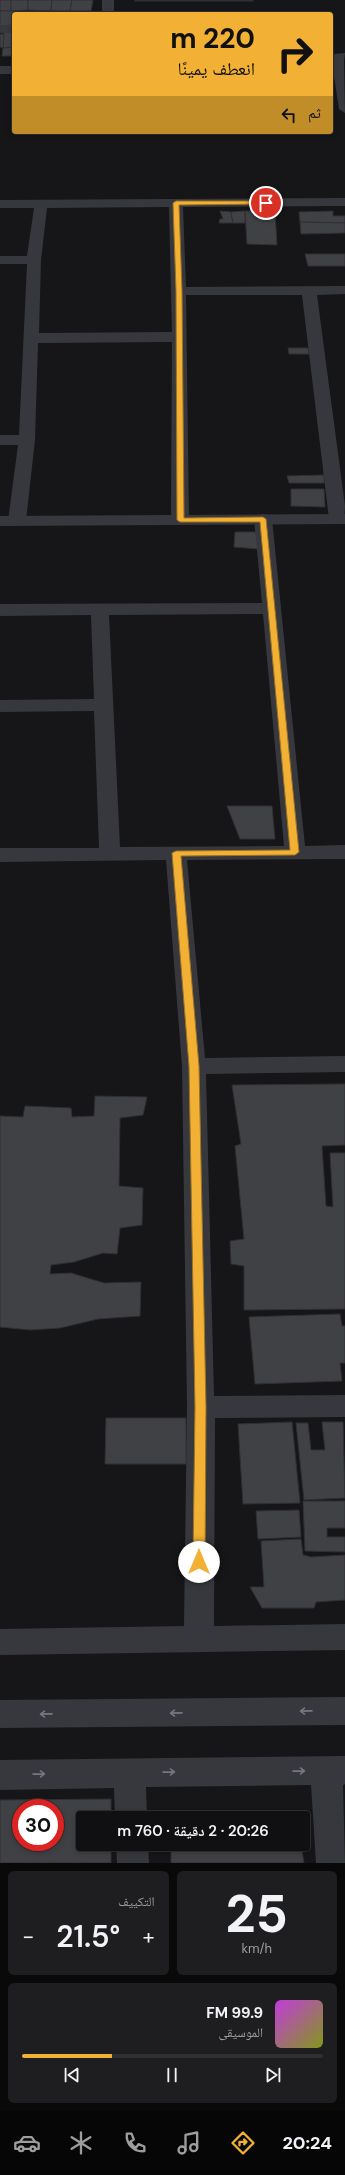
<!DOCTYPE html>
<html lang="ar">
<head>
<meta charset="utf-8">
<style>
  :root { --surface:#101012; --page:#1e1e20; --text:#f1f3f6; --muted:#9c9d9f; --line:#303032; --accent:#f2b134 }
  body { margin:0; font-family:"DM Sans","Noto Naskh Arabic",sans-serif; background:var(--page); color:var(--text); direction:rtl; height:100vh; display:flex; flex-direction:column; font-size:15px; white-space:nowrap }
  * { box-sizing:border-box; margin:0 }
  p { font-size:13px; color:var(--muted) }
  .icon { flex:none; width:22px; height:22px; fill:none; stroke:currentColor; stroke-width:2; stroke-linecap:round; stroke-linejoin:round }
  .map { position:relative; height:1863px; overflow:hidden; direction:ltr }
  .drawer { display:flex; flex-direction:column; gap:8px; padding:8px; background:#09090a; flex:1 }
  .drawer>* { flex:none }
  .top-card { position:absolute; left:12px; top:12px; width:321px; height:122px; border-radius:4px; box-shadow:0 2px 6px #0003,0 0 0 1px var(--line); direction:rtl; background:#f2b134; color:#111; overflow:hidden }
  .speed { position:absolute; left:12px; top:1799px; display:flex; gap:8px; font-size:20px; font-weight:700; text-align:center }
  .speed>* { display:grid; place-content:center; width:52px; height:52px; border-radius:50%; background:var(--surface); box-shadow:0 2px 6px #0003,0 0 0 1px var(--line); line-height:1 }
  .speed .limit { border:6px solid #d22; background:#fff; color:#111 }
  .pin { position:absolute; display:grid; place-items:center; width:34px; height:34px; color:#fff; margin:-17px; border:2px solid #fff; border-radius:50%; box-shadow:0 1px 4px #0007 }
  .me { position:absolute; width:44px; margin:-22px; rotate:0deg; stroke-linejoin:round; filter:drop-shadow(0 0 3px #0008) }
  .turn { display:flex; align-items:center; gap:14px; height:84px; padding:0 12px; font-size:18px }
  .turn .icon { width:52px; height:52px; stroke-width:2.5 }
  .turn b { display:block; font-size:28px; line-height:34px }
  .then { display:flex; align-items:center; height:38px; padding:0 12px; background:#0003; gap:8px; font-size:15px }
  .big { font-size:30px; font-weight:600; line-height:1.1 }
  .drawer .widget { flex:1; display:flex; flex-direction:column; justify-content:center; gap:6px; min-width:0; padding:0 14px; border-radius:6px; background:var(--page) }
  .drawer .dial { align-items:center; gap:0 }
  .dial b { font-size:52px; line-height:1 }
  .song { display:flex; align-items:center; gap:12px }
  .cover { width:48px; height:48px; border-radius:6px; background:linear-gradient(135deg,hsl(290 70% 55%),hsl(70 70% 35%)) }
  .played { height:4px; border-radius:2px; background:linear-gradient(90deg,var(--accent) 30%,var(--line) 30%) }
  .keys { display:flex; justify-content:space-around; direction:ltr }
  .heat { display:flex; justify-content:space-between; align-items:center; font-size:22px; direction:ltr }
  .drawer .tiles { flex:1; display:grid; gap:8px; grid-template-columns:1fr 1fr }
  .widget:last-child { grid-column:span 2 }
  .trip { position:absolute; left:76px; top:1811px; width:234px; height:40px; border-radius:4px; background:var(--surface); box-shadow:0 2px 6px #0003,0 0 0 1px var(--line); font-weight:600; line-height:40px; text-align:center; direction:rtl }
  .menu { display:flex; height:64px; justify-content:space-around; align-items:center; background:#060607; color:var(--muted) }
  .menu .icon { width:28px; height:28px }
  .menu .on { color:var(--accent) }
  .menu b { font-size:18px; color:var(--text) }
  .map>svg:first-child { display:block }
  .building { fill:#404145; stroke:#303034; fill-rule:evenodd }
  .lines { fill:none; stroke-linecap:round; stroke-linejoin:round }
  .minor { fill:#37383d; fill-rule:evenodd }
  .tertiary { fill:#37383d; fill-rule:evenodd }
  .oneway { stroke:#757881 }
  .route { fill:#f2b134; stroke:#9d7322 }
</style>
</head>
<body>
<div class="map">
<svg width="345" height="1863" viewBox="0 0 345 1863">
  <rect width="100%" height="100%" fill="#161618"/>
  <g class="building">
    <rect x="0" y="0" width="11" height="11"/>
    <path d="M 11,0 L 28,0 L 28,10 L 11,11 Z"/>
    <path d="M 28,0 L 52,0 L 51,11 L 28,10 Z"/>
    <path d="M 52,0 L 72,0 L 70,11 L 51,11 Z"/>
    <path d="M 72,0 L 93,0 L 91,11 L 70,11 Z"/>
    <rect x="135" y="0" width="118" height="1"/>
    <path d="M 0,11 L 20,11 L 20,14 L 14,14 L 14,25 L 0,26 Z"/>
    <path d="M 30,11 L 69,11 L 69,14 L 29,14 Z"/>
    <path d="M 70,11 L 91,11 L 90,14 L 70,14 Z"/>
    <path d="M 4,32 L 14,32 L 14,47 L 3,48 Z"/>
    <path d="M 0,34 L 4,34 L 3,48 L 0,47 Z"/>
    <path d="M 14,47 L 14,56 L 2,56 L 3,48 Z"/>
    <path d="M 220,211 L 231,212 L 233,223 L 219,223 L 220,219 L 223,219 Z"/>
    <path d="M 245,211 L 275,211 L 277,245 L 247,244 Z"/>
    <path d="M 245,211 L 245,223 L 233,223 L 231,212 Z"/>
    <path d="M 333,211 L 333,216 L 345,216 L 345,223 L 300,222 L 299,212 Z"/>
    <path d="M 300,222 L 345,223 L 345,233 L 301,234 Z"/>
    <path d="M 305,254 L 345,254 L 345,266 L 308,266 Z"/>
    <path d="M 288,348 L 308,348 L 309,354 L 289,354 Z"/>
    <path d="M 324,475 L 324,483 L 289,483 L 287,476 Z"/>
    <path d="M 291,489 L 324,489 L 325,507 L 291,506 Z"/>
    <path d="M 235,532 L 257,532 L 258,549 L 234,547 Z"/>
    <path d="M 227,806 L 272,806 L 275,839 L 240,839 Z"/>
    <path d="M 339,1084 L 345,1084 L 345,1145 L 322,1146 L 326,1206 L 333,1207 L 330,1153 L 345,1153 L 345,1309 L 244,1310 L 244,1266 L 231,1264 L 230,1241 L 244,1239 L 235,1146 L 241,1144 L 232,1085 Z"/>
    <path d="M 95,1096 L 147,1097 L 143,1115 L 120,1118 L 119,1186 L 143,1188 L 142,1225 L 120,1228 L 117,1254 L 103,1253 L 74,1262 L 51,1265 L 50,1274 L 71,1273 L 104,1283 L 141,1282 L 140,1316 L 98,1319 L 60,1328 L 30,1330 L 0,1327 L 0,1116 L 23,1117 L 25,1106 L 71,1108 L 72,1117 L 94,1116 Z"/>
    <path d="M 340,1314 L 342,1326 L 345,1326 L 345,1363 L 340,1363 L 342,1381 L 255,1384 L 249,1317 Z"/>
    <path d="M 106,1418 L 186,1418 L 186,1464 L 105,1464 Z"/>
    <path d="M 292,1422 L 300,1503 L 243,1504 L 238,1424 Z"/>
    <path d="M 322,1422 L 343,1422 L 345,1498 L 304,1500 L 296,1423 L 308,1423 L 311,1450 L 325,1450 Z"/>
    <path d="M 303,1501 L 345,1501 L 345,1528 L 327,1528 L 327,1537 L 345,1537 L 345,1552 L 305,1551 Z"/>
    <path d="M 299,1510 L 301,1537 L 258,1539 L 256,1511 Z"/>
    <path d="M 301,1539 L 303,1555 L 311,1557 L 345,1555 L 345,1600 L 316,1602 L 314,1608 L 262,1608 L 250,1587 L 264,1587 L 261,1541 Z"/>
    <path d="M 111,1799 L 111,1818 L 83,1818 L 83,1844 L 111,1844 L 111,1863 L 0,1863 L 0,1800 ZM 21,1808 L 55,1808 L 55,1842 L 21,1842 Z"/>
    <path d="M 171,1844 L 301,1844 L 304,1863 L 171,1863 Z"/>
  </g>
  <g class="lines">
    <g class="minor">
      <rect x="102" y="0" width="12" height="14"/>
      <rect x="0" y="25" width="14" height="8"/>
      <path d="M 345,53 L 344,61 L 345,113 L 339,109 L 331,57 L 333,54 Z"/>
      <rect x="0" y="66" width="14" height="8"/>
      <path d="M 345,198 L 345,206 L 183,207 L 186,287 L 345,286 L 345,294 L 317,295 L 345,506 L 344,523 L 332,523 L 329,519 L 302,295 L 186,295 L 189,520 L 186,524 L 180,525 L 174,524 L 171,520 L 172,342 L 38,343 L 35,440 L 26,521 L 23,525 L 17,526 L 11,525 L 8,521 L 18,445 L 0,445 L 0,435 L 19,435 L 27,264 L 0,264 L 0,256 L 27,256 L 34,208 L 0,208 L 0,200 ZM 169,207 L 172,332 L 39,333 L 41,260 L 47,208 Z"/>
      <path d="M 263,514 L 269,515 L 272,519 L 305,846 L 345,845 L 345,859 L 187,860 L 205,1058 L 345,1056 L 345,1072 L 206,1074 L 214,1396 L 345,1395 L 345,1417 L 215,1418 L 214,1626 L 345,1624 L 345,1650 L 0,1655 L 0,1629 L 184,1626 L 187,1407 L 182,1066 L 166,860 L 0,862 L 0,848 L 99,848 L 94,711 L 0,712 L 0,700 L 94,699 L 91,615 L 0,616 L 0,604 L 262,603 L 254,519 L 257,515 ZM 263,614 L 284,846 L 120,847 L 109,615 Z"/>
      <path d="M 345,1697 L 345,1725 L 0,1728 L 0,1700 Z"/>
      <path d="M 345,1756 L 345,1784 L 343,1785 L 345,1863 L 316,1863 L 311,1785 L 146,1787 L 147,1818 L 115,1818 L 114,1788 L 0,1790 L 0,1760 Z"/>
      <path d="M 116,1844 L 148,1844 L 149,1863 L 117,1863 Z"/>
    </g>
    <path class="tertiary" d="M 345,514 L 345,524 L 0,526 L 0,516 Z"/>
  </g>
  <defs><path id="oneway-shaft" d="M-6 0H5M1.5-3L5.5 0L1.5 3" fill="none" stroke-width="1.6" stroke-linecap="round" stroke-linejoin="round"/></defs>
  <g class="oneway">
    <use href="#oneway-shaft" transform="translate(306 1711) rotate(179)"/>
    <use href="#oneway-shaft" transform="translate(176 1713) rotate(179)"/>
    <use href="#oneway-shaft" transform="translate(46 1714) rotate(179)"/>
    <use href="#oneway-shaft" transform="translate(299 1771) rotate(-1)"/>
    <use href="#oneway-shaft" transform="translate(169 1772) rotate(-1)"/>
    <use href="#oneway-shaft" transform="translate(39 1774) rotate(-1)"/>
  </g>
  <path class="route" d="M 176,201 L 266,201 L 269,203 L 266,204 L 179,205 L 182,290 L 184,518 L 263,517 L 266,519 L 299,852 L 295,855 L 181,856 L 199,1066 L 206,1407 L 205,1562 L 204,1566 L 195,1566 L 193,1562 L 195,1407 L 189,1066 L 172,853 L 176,851 L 290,850 L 260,522 L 180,522 L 177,520 L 176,290 L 173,203 Z"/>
</svg>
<div class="speed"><div class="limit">30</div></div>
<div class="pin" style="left:266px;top:203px;background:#d93025"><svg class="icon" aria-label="arrive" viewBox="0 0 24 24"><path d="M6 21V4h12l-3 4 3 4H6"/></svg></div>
<svg class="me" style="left:199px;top:1562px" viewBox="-20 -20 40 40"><circle r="19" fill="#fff"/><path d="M0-13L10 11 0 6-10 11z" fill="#f2b134"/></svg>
<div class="trip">20:26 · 2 دقيقة · 760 m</div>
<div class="top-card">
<div class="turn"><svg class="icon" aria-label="right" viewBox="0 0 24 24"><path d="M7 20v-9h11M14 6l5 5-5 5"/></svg><div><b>220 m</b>انعطف يمينًا</div></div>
<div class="then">ثم<svg class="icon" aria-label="left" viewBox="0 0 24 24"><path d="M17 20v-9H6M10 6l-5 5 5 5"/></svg></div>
</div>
</div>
<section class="drawer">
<div class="tiles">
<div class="widget dial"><b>25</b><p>km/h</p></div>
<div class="widget"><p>التكييف</p>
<div class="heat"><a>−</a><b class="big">21.5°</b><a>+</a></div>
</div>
<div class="widget">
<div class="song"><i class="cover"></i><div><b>99.9 FM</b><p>الموسيقى</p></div></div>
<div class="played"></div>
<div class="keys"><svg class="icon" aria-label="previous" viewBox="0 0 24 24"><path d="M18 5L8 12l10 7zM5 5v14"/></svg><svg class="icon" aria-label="pause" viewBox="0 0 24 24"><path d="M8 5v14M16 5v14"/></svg><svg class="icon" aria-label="next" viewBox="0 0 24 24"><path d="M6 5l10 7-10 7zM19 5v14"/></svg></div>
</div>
</div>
</section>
<nav class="menu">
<b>20:24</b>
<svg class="icon on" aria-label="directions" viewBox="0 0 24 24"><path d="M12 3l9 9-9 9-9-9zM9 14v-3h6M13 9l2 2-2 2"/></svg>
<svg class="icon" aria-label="music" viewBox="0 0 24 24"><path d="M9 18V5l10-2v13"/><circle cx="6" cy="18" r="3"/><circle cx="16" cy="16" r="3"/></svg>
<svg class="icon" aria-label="phone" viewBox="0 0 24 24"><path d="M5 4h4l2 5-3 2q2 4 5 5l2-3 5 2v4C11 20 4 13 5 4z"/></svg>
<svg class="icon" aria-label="climate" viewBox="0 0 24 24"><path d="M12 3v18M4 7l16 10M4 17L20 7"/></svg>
<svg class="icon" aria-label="car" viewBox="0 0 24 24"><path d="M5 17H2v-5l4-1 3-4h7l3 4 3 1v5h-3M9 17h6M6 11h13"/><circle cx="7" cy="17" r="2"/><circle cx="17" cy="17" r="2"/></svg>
</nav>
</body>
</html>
